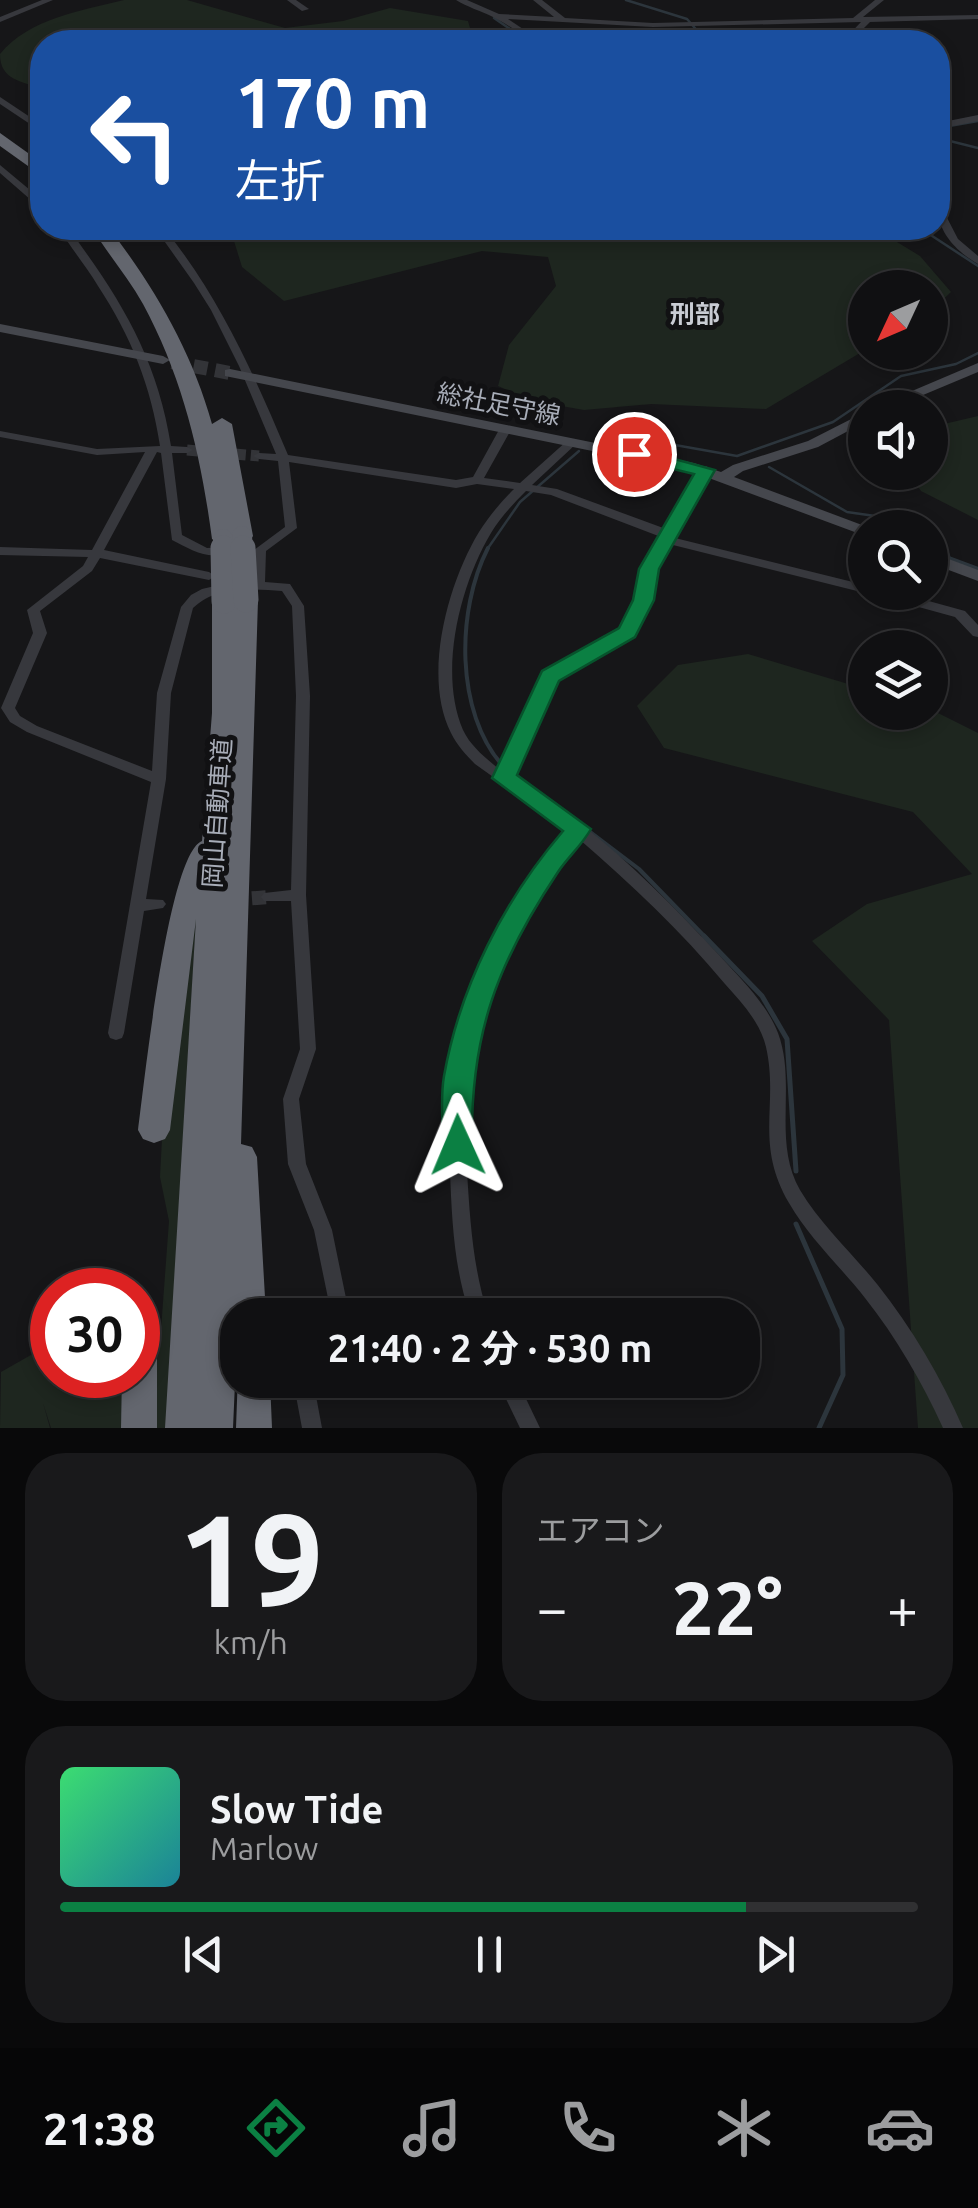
<!DOCTYPE html>
<html lang="ja">
<head>
<meta charset="utf-8">
<style>
  :root { --surface:#101012; --page:#19191b; --text:#f1f3f6; --muted:#9c9d9f; --line:#303032; --accent:#0b8043 }
  body { margin:0; font-family:Ubuntu,"Noto Sans JP",sans-serif; background:var(--page); color:var(--text); height:100vh; display:flex; flex-direction:column; font-size:38px; white-space:nowrap }
  * { box-sizing:border-box; margin:0 }
  p { font-size:32px; color:var(--muted) }
  .icon { flex:none; width:55px; height:55px; fill:none; stroke:currentColor; stroke-width:2; stroke-linecap:round; stroke-linejoin:round }
  .map { position:relative; height:1428px; overflow:hidden }
  .sheet { display:flex; flex-direction:column; gap:25px; padding:25px; background:#09090a; flex:1 }
  .sheet>* { flex:none }
  .banner { position:absolute; left:30px; top:30px; width:920px; height:210px; border-radius:40px; box-shadow:0 5px 15px #0003,0 0 0 2px var(--line); background:#1a4fa0; color:#fff; overflow:hidden }
  .needle { width:65px; rotate:226deg }
  .controls { position:absolute; left:848px; top:270px; display:grid; gap:20px }
  .controls a { display:grid; place-items:center; width:100px; height:100px; border-radius:50%; background:var(--surface); box-shadow:0 5px 15px #0003,0 0 0 2px var(--line); font-size:50px }
  .speed { position:absolute; left:30px; top:1268px; display:flex; gap:20px; font-size:50px; font-weight:700; text-align:center }
  .speed>* { display:grid; place-content:center; width:130px; height:130px; border-radius:50%; background:var(--surface); box-shadow:0 5px 15px #0003,0 0 0 2px var(--line); line-height:1 }
  .speed .limit { border:15px solid #d22; background:#fff; color:#111 }
  .pin { position:absolute; display:grid; place-items:center; width:85px; height:85px; color:#fff; margin:-42px; border:5px solid #fff; border-radius:50%; box-shadow:0 2px 10px #0007 }
  .me { position:absolute; width:110px; margin:-55px; rotate:359deg; stroke-linejoin:round; filter:drop-shadow(0 0 8px #0008) }
  .turn { display:flex; align-items:center; gap:35px; height:210px; padding:0 40px; font-size:45px }
  .turn .icon { width:130px; height:130px; stroke-width:2.5 }
  .turn b { display:block; font-size:70px; line-height:85px }
  .big { font-size:75px; font-weight:700; line-height:1.1 }
  .sheet .card { flex:1; display:flex; flex-direction:column; justify-content:center; gap:15px; min-width:0; padding:0 35px; border-radius:40px; background:var(--page) }
  .sheet .dial { align-items:center; gap:0 }
  .dial b { font-size:130px; line-height:1 }
  .song { display:flex; align-items:center; gap:30px }
  .cover { width:120px; height:120px; border-radius:15px; background:linear-gradient(135deg,hsl(140 70% 55%),hsl(190 70% 35%)) }
  .played { height:10px; border-radius:5px; background:linear-gradient(90deg,var(--accent) 80%,var(--line) 80%) }
  .keys { display:flex; justify-content:space-around; direction:ltr }
  .heat { display:flex; justify-content:space-between; align-items:center; font-size:55px; direction:ltr }
  .sheet .tiles { flex:1; display:grid; gap:25px; grid-template-columns:1fr 1fr }
  .card:last-child { grid-column:span 2 }
  .trip { position:absolute; left:220px; top:1298px; width:540px; height:100px; border-radius:40px; background:var(--surface); box-shadow:0 5px 15px #0003,0 0 0 2px var(--line); font-weight:700; line-height:100px; text-align:center }
  .tab-bar { display:flex; height:160px; justify-content:space-around; align-items:center; background:#060607; color:var(--muted) }
  .tab-bar .icon { width:70px; height:70px }
  .tab-bar .current { color:var(--accent) }
  .tab-bar b { font-size:45px; color:var(--text) }
  .map>svg:first-child { display:block }
  .green { fill:#1e261f }
  .lines { fill:none; stroke-linecap:round; stroke-linejoin:round }
  .stream-far2 { stroke:#2c353c; stroke-width:2.5 }
  .stream-far1 { stroke:#2c353c; stroke-width:4 }
  .stream { stroke:#2c353c; stroke-width:5 }
  .street-tunnel-far1 { stroke:#333438; stroke-width:11; stroke-dasharray:11 5; stroke-linecap:butt }
  .street-tunnel { stroke:#333438; stroke-width:14; stroke-dasharray:14 8; stroke-linecap:butt }
  .secondary-tunnel { stroke:#333438; stroke-width:14; stroke-dasharray:14 8; stroke-linecap:butt }
  .street { fill:#37383d; fill-rule:evenodd }
  .secondary { fill:#45474d; fill-rule:evenodd }
  .highway { fill:#63666e; fill-rule:evenodd }
  .highway-bridge-far1 { stroke:#63666e; stroke-width:20 }
  .highway-bridge { stroke:#63666e; stroke-width:25 }
  .route { fill:#0b8043; stroke:#07532c; stroke-width:2.5 }
  .labels { text-anchor:middle; stroke-width:10; stroke-linejoin:round; paint-order:stroke }
  .far-quarter-label { font-size:25px; font-weight:bold; fill:#c9ccd4; stroke:#111113 }
  .street-label { font-size:25px; fill:#a8adb8; stroke:#111113 }
</style>
</head>
<body>
<div class="map">
<svg width="978" height="1428" viewBox="0 0 978 1428">
  <rect width="100%" height="100%" fill="#161618"/>
  <g class="green">
    <path d="M 124,0 L 187,0 L 285,28 L 343,21 L 390,8 L 468,21 L 474,42 L 42,42 L 42,89 C 21,81 0,80 0,54 C 30,18 80,11 124,0 Z"/>
    <path d="M 230,228 L 874,228 L 920,256 L 951,292 L 930,312 L 930,288 L 865,288 L 865,350 L 766,409 L 651,404 L 584,410 L 533,401 L 498,386 L 509,345 L 556,286 L 548,257 L 482,251 L 284,301 L 242,267 Z"/>
    <path d="M 978,416 L 978,520 L 921,491 L 909,473 L 930,472 L 930,434 L 944,424 Z"/>
    <path d="M 748,654 L 865,689 L 865,712 L 930,712 L 930,709 L 978,733 L 978,1428 L 918,1428 L 889,1020 L 812,941 L 867,904 L 972,874 L 913,812 L 664,748 L 637,706 L 678,665 Z"/>
    <path d="M 198,888 L 166,1428 L 144,1428 L 148,1388 L 160,1343 L 169,1221 L 160,1177 L 162,1139 Z"/>
    <path d="M 52,1343 L 52,1375 L 71,1375 L 71,1379 L 73,1375 L 125,1375 L 121,1428 L 51,1428 L 43,1403 L 50,1428 L 0,1428 L 1,1372 Z"/>
  </g>
  <g class="lines">
    <g class="stream-far2">
      <path d="M 626,0 L 687,19 L 707,42"/>
      <path d="M 494,18 L 516,33 L 545,42"/>
      <path d="M 938,128 L 978,121"/>
      <path d="M 938,138 L 978,148"/>
      <path d="M 920,228 L 978,266"/>
      <path d="M 625,445 L 658,442 L 737,456 L 833,422 L 901,376 L 956,364 L 978,353"/>
      <path d="M 769,467 L 847,512 L 882,517 L 901,528"/>
      <path d="M 930,538 L 942,541 L 946,551"/>
      <path d="M 486,551 L 520,502 L 579,451"/>
    </g>
    <g class="stream-far1">
      <path d="M 488,548 C 456,610 455,713 503,766"/>
      <path d="M 945,548 L 949,558 L 978,569"/>
      <path d="M 511,772 L 639,869 L 707,939"/>
    </g>
    <g class="stream">
      <path d="M 704,936 L 762,996 L 787,1039 L 796,1171"/>
      <path d="M 796,1224 L 842,1329 L 843,1375 L 819,1428"/>
    </g>
    <path class="street-tunnel-far1" d="M 187,450 L 259,456"/>
    <path class="street-tunnel" d="M 230,900 L 269,897"/>
    <path class="secondary-tunnel" d="M 172,362 L 230,373"/>
    <g class="street">
      <path d="M 42,0 L 53,0 L 0,22 L 0,17 Z"/>
      <path d="M 287,0 L 296,0 L 309,9 L 302,11 Z"/>
      <path d="M 456,0 L 467,0 L 499,14 L 554,17 L 533,0 L 542,0 L 565,18 L 653,23 L 853,18 L 875,0 L 884,0 L 863,17 L 978,15 L 978,19 L 870,22 L 850,42 L 842,42 L 861,22 L 653,27 L 508,19 L 526,31 L 559,42 C 529,44 517,29 493,17 C 481,11 467,7 456,0 Z"/>
      <path d="M 0,97 L 42,125 L 42,132 L 0,104 Z"/>
      <path d="M 978,115 L 978,121 L 938,129 L 938,123 Z"/>
      <path d="M 0,165 L 42,200 L 42,208 L 39,207 L 0,173 Z"/>
      <path d="M 938,207 L 943,210 L 958,239 L 978,256 L 978,264 C 957,252 937,232 938,207 Z"/>
      <path d="M 59,228 L 68,228 C 120,298 157,357 171,446 L 187,447 L 193,450 L 187,453 L 172,453 L 182,535 L 207,548 L 225,547 L 231,551 C 210,562 192,550 172,540 L 161,453 L 157,452 L 104,550 L 209,572 L 215,576 L 209,580 L 100,558 L 92,571 L 40,611 L 47,633 L 15,708 L 20,716 L 37,726 L 152,771 L 157,693 L 181,607 L 191,595 L 202,589 L 232,582 L 252,581 L 254,550 L 285,527 L 278,461 L 259,459 L 253,456 L 259,453 L 276,454 L 239,366 L 211,310 L 194,283 L 155,228 L 164,228 C 220,298 253,372 288,455 L 456,480 L 473,477 L 500,428 L 506,425 L 512,428 L 484,478 L 520,483 L 568,440 L 576,440 L 576,444 L 532,485 L 557,489 L 666,529 L 700,470 L 706,466 L 712,470 L 674,537 L 675,538 L 865,585 L 865,593 L 669,544 L 655,569 L 650,600 L 632,635 L 556,680 L 511,777 C 534,793 559,807 581,824 C 630,862 676,909 719,955 C 740,978 767,1004 778,1033 C 797,1084 772,1141 800,1190 C 821,1225 852,1253 877,1284 C 912,1328 941,1377 963,1428 L 943,1428 C 922,1382 896,1337 865,1298 C 840,1266 809,1238 789,1203 C 754,1143 779,1105 766,1047 C 760,1022 742,1003 725,984 C 681,931 631,884 579,839 C 523,909 476,988 466,1079 C 462,1109 466,1140 467,1171 C 470,1220 473,1268 488,1315 L 470,1315 C 454,1268 452,1221 450,1172 C 449,1142 445,1111 449,1081 C 459,987 510,903 569,831 L 475,764 C 466,755 457,745 451,733 C 422,676 448,583 479,532 C 489,516 501,502 514,489 L 477,484 L 456,488 L 289,462 L 297,528 L 266,551 L 265,582 L 290,584 L 304,606 L 310,696 L 306,895 L 316,1049 L 299,1099 L 306,1164 L 332,1230 L 347,1303 L 342,1315 L 323,1315 L 329,1303 L 314,1230 L 288,1164 L 283,1099 L 300,1049 L 291,901 L 264,901 L 261,897 L 264,893 L 291,890 L 296,696 L 292,606 L 282,591 C 251,589 217,585 193,608 L 171,693 L 166,779 L 146,899 L 163,900 L 166,904 L 163,908 L 144,911 L 124,1033 L 122,1038 L 116,1040 L 110,1038 L 108,1033 L 151,782 L 27,732 L 10,722 L 1,708 L 33,633 L 27,610 L 83,566 L 88,557 L 0,555 L 0,547 L 92,550 L 145,452 L 97,455 L 0,437 L 0,431 L 97,449 L 160,446 C 151,386 131,336 98,286 C 86,266 70,247 59,228 ZM 526,491 L 551,495 L 661,537 L 643,569 L 638,600 L 622,629 L 545,674 L 500,770 C 486,758 471,747 463,730 C 438,672 460,585 491,533 C 500,518 513,504 526,491 Z"/>
      <path d="M 873,592 L 896,592 L 965,611 L 978,625 L 978,637 L 973,636 L 955,617 L 875,595 Z"/>
      <path d="M 293,1380 L 313,1380 L 322,1428 L 302,1428 Z"/>
      <path d="M 497,1380 L 517,1380 L 540,1428 L 520,1428 Z"/>
    </g>
    <g class="secondary">
      <path d="M 0,324 L 163,356 L 170,360 L 163,364 L 0,332 Z"/>
      <path d="M 978,363 L 978,372 L 892,408 L 872,408 Z"/>
      <path d="M 230,369 L 694,463 L 721,472 L 733,465 L 808,441 L 865,412 L 865,422 L 818,447 L 743,471 L 734,477 L 870,528 L 865,528 L 865,536 L 860,534 L 690,471 L 225,376 L 225,370 Z"/>
      <path d="M 930,552 L 978,570 L 978,581 L 930,563 Z"/>
    </g>
    <g class="highway">
      <path d="M 0,133 L 42,163 L 42,176 L 0,146 Z"/>
      <path d="M 92,228 L 109,228 C 154,287 192,351 212,424 L 222,418 L 232,424 L 253,536 L 250,541 L 234,540 L 223,546 L 212,539 C 201,456 183,378 143,304 C 128,277 107,253 92,228 Z"/>
      <path d="M 246,593 L 258,600 L 241,1144 L 252,1147 L 257,1157 L 266,1315 L 238,1315 L 233,1428 L 165,1428 L 196,919 L 170,1130 L 165,1139 L 154,1143 L 143,1139 L 138,1130 C 144,1086 168,854 202,841 L 212,713 L 212,601 L 224,594 L 235,600 Z"/>
      <path d="M 138,1306 L 152,1310 L 157,1321 L 157,1428 L 121,1428 L 122,1375 L 138,1375 Z"/>
      <path d="M 238,1373 L 238,1380 L 270,1380 L 272,1428 L 236,1428 Z"/>
    </g>
    <g class="highway-bridge-far1">
      <path d="M 242,536 L 243,551"/>
      <path d="M 223,539 L 223,551"/>
    </g>
    <g class="highway-bridge">
      <path d="M 223,548 L 224,601"/>
      <path d="M 243,548 L 246,600"/>
    </g>
  </g>
  <path class="route" d="M 634,448 L 715,470 L 659,569 L 654,600 L 635,637 L 559,681 L 517,775 L 591,829 C 582,845 568,857 558,872 C 497,963 470,1035 472,1145 L 468,1154 L 458,1157 L 447,1154 L 443,1145 C 443,1123 440,1098 444,1076 C 460,986 504,900 563,831 L 492,778 L 542,671 L 619,628 L 633,600 L 639,569 L 694,474 L 627,458 L 624,454 Z"/>
  <g class="labels">
    <g class="far-quarter-label">
      <text x="695" y="323">刑部</text>
    </g>
    <g class="street-label">
      <text transform="translate(499 404) rotate(11)" y="9">総社足守線</text>
      <text transform="translate(217 813) rotate(-86)" y="9">岡山自動車道</text>
    </g>
  </g>
</svg>
<div class="controls">
<a><svg class="needle" viewBox="-14 -14 28 28"><path d="M0-13l5 13h-10z" fill="#e53935"/><path d="M0 13l5-13h-10z" fill="#9c9d9f"/></svg></a>
<a><svg class="icon" aria-label="sound" viewBox="0 0 24 24"><path d="M4 9h4l5-4v14l-5-4H4zM17 9q2 3 0 6"/></svg></a>
<a><svg class="icon" aria-label="search" viewBox="0 0 24 24"><circle cx="10" cy="10" r="6"/><path d="M15 15l6 6"/></svg></a>
<a><svg class="icon" aria-label="layers" viewBox="0 0 24 24"><path d="M12 4l9 5-9 5-9-5zM3 14l9 5 9-5"/></svg></a>
</div>
<div class="speed"><div class="limit">30</div></div>
<div class="pin" style="left:634px;top:454px;background:#d93025"><svg class="icon" aria-label="arrive" viewBox="0 0 24 24"><path d="M6 21V4h12l-3 4 3 4H6"/></svg></div>
<svg class="me" style="left:458px;top:1145px" viewBox="-20 -20 40 40"><path d="M0-17L14 15 0 8-14 15z" fill="#0b8043" stroke="#fff" stroke-width="4"/></svg>
<div class="trip">21:40 · 2 分 · 530 m</div>
<div class="banner">
<div class="turn"><svg class="icon" aria-label="left" viewBox="0 0 24 24"><path d="M17 20v-9H6M10 6l-5 5 5 5"/></svg><div><b>170 m</b>左折</div></div>
</div>
</div>
<section class="sheet">
<div class="tiles">
<div class="card dial"><b>19</b><p>km/h</p></div>
<div class="card"><p>エアコン</p>
<div class="heat"><a>−</a><b class="big">22°</b><a>+</a></div>
</div>
<div class="card">
<div class="song"><i class="cover"></i><div><b>Slow Tide</b><p>Marlow</p></div></div>
<div class="played"></div>
<div class="keys"><svg class="icon" aria-label="previous" viewBox="0 0 24 24"><path d="M18 5L8 12l10 7zM5 5v14"/></svg><svg class="icon" aria-label="pause" viewBox="0 0 24 24"><path d="M8 5v14M16 5v14"/></svg><svg class="icon" aria-label="next" viewBox="0 0 24 24"><path d="M6 5l10 7-10 7zM19 5v14"/></svg></div>
</div>
</div>
</section>
<nav class="tab-bar">
<b>21:38</b>
<svg class="icon current" aria-label="directions" viewBox="0 0 24 24"><path d="M12 3l9 9-9 9-9-9zM9 14v-3h6M13 9l2 2-2 2"/></svg>
<svg class="icon" aria-label="music" viewBox="0 0 24 24"><path d="M9 18V5l10-2v13"/><circle cx="6" cy="18" r="3"/><circle cx="16" cy="16" r="3"/></svg>
<svg class="icon" aria-label="phone" viewBox="0 0 24 24"><path d="M5 4h4l2 5-3 2q2 4 5 5l2-3 5 2v4C11 20 4 13 5 4z"/></svg>
<svg class="icon" aria-label="climate" viewBox="0 0 24 24"><path d="M12 3v18M4 7l16 10M4 17L20 7"/></svg>
<svg class="icon" aria-label="car" viewBox="0 0 24 24"><path d="M5 17H2v-5l4-1 3-4h7l3 4 3 1v5h-3M9 17h6M6 11h13"/><circle cx="7" cy="17" r="2"/><circle cx="17" cy="17" r="2"/></svg>
</nav>
</body>
</html>
